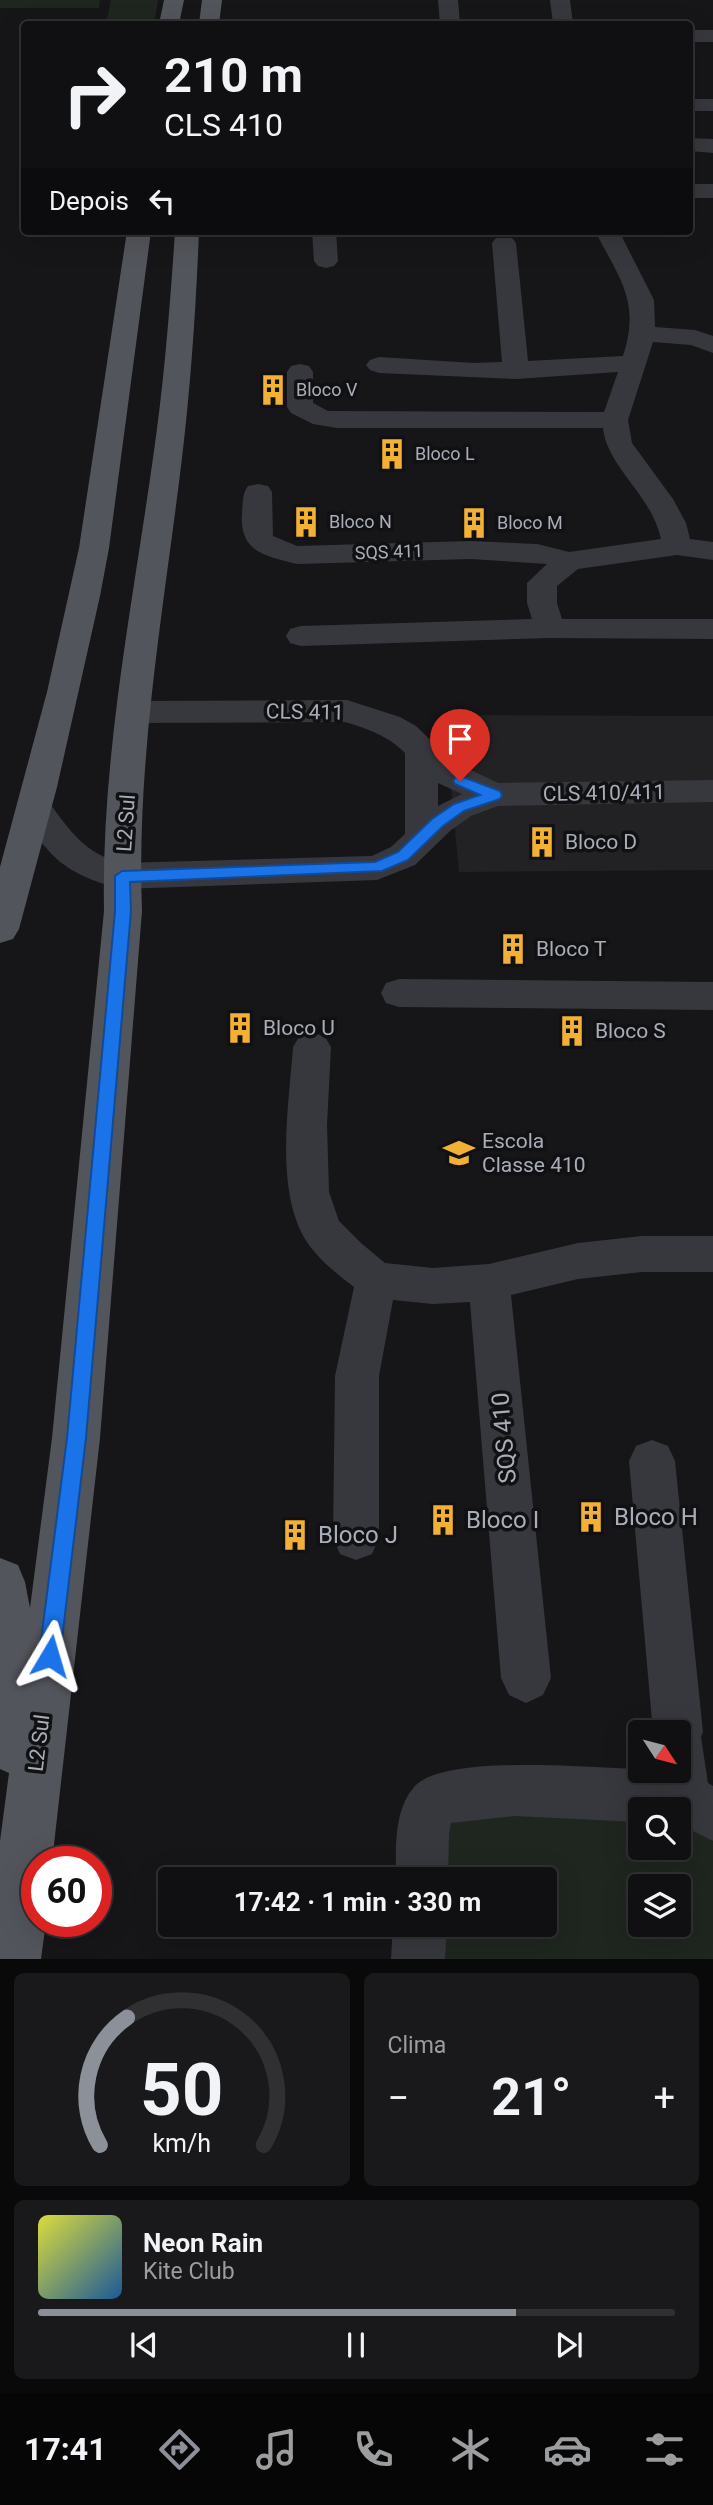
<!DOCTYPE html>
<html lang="pt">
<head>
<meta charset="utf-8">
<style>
  :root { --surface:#101012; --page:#19191b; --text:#f1f3f6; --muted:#9c9d9f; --line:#303032; --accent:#8c9099 }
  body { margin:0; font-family:Roboto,sans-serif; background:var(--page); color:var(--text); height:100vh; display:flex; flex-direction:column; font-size:26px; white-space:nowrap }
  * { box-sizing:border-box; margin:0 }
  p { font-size:23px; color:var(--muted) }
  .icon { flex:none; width:38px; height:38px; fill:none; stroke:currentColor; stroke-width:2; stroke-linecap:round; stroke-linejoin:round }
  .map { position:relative; height:1959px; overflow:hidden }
  .side { display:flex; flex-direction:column; gap:14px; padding:14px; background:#09090a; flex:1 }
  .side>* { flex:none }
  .banner { position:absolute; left:21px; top:21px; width:672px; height:214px; border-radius:7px; box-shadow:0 7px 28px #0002,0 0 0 2px var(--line); background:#101012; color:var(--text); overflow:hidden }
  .needle { width:46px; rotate:126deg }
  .buttons { position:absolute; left:628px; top:1720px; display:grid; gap:14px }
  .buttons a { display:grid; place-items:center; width:63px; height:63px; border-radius:7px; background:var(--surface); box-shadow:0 7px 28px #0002,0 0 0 2px var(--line); font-size:35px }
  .speed { position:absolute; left:21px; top:1846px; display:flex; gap:14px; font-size:35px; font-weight:700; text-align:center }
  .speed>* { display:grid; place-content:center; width:91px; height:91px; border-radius:50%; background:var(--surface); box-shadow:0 7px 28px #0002,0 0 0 2px var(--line); line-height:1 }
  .speed .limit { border:10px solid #d22; background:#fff; color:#111 }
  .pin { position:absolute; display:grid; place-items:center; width:60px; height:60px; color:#fff; margin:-72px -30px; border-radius:50% 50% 50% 0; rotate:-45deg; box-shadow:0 0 7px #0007 }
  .pin .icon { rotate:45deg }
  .me { position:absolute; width:77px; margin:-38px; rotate:7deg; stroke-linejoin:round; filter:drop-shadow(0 0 5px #0008) }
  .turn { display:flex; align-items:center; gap:24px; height:147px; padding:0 28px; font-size:32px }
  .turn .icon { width:91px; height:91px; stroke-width:2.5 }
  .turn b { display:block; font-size:49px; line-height:60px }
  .then { display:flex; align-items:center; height:66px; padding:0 28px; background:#0003; gap:14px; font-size:26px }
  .big { font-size:52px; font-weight:700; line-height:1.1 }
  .side .tile { flex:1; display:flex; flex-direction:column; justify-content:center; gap:10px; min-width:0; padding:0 24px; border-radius:10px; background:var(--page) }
  .side .dial { align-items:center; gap:0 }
  .dial svg { height:182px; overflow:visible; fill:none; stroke:var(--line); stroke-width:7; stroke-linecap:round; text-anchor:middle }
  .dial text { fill:var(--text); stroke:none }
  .song { display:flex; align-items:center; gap:21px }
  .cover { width:84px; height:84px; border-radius:10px; background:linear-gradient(135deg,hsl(60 70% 55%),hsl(210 70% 35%)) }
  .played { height:7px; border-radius:4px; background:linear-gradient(90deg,var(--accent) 75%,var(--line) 75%) }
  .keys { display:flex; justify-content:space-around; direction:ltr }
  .heat { display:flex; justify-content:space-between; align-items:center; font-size:38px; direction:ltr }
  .side .tiles { flex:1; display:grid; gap:14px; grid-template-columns:1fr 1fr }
  .tile:last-child { grid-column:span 2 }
  .trip { position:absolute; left:158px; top:1867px; width:399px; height:70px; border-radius:7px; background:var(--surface); box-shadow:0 7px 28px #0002,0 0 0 2px var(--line); font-weight:700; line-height:70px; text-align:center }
  .tabs { display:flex; height:112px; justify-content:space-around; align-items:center; background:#060607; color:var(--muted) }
  .tabs .icon { width:49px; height:49px }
  .tabs .on { color:var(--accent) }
  .tabs b { font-size:32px; color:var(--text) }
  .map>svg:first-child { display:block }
  .built { fill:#222225 }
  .green { fill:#1e261f; fill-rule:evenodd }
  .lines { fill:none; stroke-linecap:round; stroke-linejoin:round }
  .minor { fill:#37383d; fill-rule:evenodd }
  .major { fill:#53555c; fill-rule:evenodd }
  .route { fill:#1a73e8; stroke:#114b97; stroke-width:2 }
  .labels { text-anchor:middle; stroke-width:7; stroke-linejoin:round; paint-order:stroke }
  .far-poi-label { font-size:18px; fill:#a8adb8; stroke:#111113; text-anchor:start }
  .far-street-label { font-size:18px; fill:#a8adb8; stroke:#111113 }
  .street-label { font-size:21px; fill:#a8adb8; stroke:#111113 }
  .poi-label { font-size:21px; fill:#a8adb8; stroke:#111113; text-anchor:start }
  .near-street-label { font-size:24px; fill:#a8adb8; stroke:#111113 }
  .near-poi-label { font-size:24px; fill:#a8adb8; stroke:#111113; text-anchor:start }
</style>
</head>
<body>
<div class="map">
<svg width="713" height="1959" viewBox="0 0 713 1959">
  <rect width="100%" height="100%" fill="#161618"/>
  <path class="built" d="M 444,715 L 713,716 L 713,870 L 459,872 Z"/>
  <g class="green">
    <path d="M 0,0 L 100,0 L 99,8 L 0,8 Z"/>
    <path d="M 111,0 L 158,0 L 154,24 L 106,24 Z"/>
    <path d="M 435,1808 L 640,1810 L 640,1848 L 679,1848 L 679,1817 L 706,1831 L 713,1842 L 713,1959 L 428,1959 L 428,1925 L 544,1925 L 544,1880 L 431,1879 ZM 640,1886 L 679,1886 L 679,1925 L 640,1925 Z"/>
  </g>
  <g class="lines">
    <g class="minor">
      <path d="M 438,0 L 458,0 L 460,24 L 440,24 Z"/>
      <path d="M 550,0 L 570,0 L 573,24 L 553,24 Z"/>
      <rect x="690" y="30" width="23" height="12"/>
      <rect x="690" y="99" width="23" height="12"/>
      <path d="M 690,138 L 713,139 L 713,153 L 690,151 Z"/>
      <rect x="690" y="184" width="23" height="14"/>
      <path d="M 312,231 L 336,231 L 338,261 L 334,266 L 326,268 L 318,266 L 314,261 Z"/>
      <path d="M 595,231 L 619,231 L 654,300 L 655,327 L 695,330 L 713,336 L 713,353 L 691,345 L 653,342 L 628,420 L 632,443 L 673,499 L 686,523 L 690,539 L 713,542 L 713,560 L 677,555 L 578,569 L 557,586 L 557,603 L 562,619 L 713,619 L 713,639 L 550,638 L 301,646 L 290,643 L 286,636 L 290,629 L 301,626 L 532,619 L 527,603 L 527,583 L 547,564 L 471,559 L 297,564 C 266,556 239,553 242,513 C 243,503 242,494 248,486 L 258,484 L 268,486 L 272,492 L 273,536 L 297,546 L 471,541 L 537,544 L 569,552 L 661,539 C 652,495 607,467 603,428 L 337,428 L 313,424 L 291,413 L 287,407 L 287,372 L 291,366 L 300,364 L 309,366 L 313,372 L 313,403 L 328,411 L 604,412 L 618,372 L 516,379 L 379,373 L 370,370 L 366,365 L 370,360 L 379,357 L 474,363 L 502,362 L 492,243 L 496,238 L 512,238 L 516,243 L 528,361 L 623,356 C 641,301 619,278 595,231 Z"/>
      <path d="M 347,700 L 400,717 L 416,726 L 452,761 L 498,783 L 713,780 L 713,802 L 498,806 L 471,816 L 450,831 L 415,865 L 377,880 L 122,889 C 64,874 48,857 18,807 L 23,799 L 35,795 L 47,799 C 67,828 86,855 122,863 L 372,856 L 391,847 L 405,834 L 405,753 C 387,735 368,729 345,722 L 132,723 L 121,719 L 116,712 L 121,705 L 132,701 ZM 438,783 L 462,794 L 438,806 Z"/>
      <path d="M 399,979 L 713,982 L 713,1010 L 399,1007 L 386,1003 L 381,993 L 386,983 Z"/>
      <path d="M 312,1032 L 325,1037 L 331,1047 L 327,1125 L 329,1192 L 339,1221 L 361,1243 L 385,1263 L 433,1268 L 489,1264 L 578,1243 L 642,1236 L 713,1236 L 713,1272 L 642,1272 L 578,1279 L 511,1295 L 551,1678 L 543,1695 L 526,1703 L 509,1695 L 501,1678 L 470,1302 L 433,1304 L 393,1300 L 379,1376 L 379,1538 L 372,1554 L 356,1560 L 340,1554 L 333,1538 L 335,1376 L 354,1287 C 337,1274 319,1260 307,1242 C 274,1192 289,1104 293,1047 L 299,1037 Z"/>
      <path d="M 652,1440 L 668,1446 L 675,1461 L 703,1732 L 701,1737 L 708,1783 L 713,1786 L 713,1841 L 679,1824 L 679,1810 L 640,1810 L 640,1822 L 514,1816 L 451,1823 L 449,1834 L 448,1880 L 396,1880 C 396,1850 393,1810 415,1786 C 449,1750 628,1771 679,1771 L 679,1732 L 653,1732 L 629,1461 L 636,1446 Z"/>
      <path d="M 393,1925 L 447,1925 L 445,1959 L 391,1959 Z"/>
    </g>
    <g class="major">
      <path d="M 164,0 L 184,0 L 179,24 L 159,24 Z"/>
      <path d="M 202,0 L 222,0 L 219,24 L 199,24 Z"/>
      <path d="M 127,231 L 151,231 L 109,548 L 100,596 L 57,787 L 19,929 L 13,939 L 0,943 L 0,867 L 47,692 L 79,548 Z"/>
      <path d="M 175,231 L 199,231 C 196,307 191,383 182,458 C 164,608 136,759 142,911 L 100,1438 L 52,1862 L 37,1862 L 37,1922 L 46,1922 L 41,1959 L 0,1959 L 0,1841 L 9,1773 L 0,1769 L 0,1558 L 18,1565 L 25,1582 L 30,1608 L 52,1438 L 104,911 C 101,759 132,608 153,458 C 164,383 170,307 175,231 Z"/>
    </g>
  </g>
  <path class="route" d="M 460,776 L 500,791 L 502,795 L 500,799 L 464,811 L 443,826 L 408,860 L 382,871 L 130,882 L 131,911 L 86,1438 L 60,1656 L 57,1663 L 50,1666 L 42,1663 L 39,1656 L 67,1438 L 115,911 L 115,876 L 122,871 L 375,862 L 398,852 L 432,819 L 454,804 L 480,795 L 455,784 L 453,781 L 455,778 Z"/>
  <defs>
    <symbol id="building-bare" viewBox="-9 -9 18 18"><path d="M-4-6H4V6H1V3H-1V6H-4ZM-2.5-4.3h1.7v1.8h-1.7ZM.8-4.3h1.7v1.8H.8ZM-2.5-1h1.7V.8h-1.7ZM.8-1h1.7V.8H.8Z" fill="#f2b134" stroke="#111113" stroke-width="2.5" paint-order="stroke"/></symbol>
    <symbol id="school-bare" viewBox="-9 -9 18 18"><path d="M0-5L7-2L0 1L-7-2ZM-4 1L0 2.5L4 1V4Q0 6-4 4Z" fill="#f2b134" stroke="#111113" stroke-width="2.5" paint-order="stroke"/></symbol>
  </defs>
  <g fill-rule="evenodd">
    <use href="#building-bare" x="251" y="368" width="44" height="44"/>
    <use href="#building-bare" x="370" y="432" width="44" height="44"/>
    <use href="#building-bare" x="284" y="500" width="44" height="44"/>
    <use href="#building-bare" x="452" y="501" width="44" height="44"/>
    <use href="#building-bare" x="520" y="820" width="44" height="44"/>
    <use href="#building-bare" x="491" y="927" width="44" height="44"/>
    <use href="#building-bare" x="218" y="1006" width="44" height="44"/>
    <use href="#building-bare" x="550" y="1009" width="44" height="44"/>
    <use href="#school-bare" x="437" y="1131" width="44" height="44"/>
    <use href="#building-bare" x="569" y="1495" width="44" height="44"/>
    <use href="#building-bare" x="421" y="1498" width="44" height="44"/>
    <use href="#building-bare" x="273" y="1513" width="44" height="44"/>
  </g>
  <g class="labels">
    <g class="far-poi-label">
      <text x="296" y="396">Bloco V</text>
      <text x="415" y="460">Bloco L</text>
      <text x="329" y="528">Bloco N</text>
      <text x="497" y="529">Bloco M</text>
    </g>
    <g class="far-street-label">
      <text transform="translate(389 552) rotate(-2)" y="6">SQS 411</text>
    </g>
    <g class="street-label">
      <text transform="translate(305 712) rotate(1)" y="7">CLS 411</text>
      <text transform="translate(604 793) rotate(-1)" y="7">CLS 410/411</text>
      <text transform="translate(126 823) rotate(-86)" y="7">L2 Sul</text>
      <text transform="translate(39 1743) rotate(-83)" y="7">L2 Sul</text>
    </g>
    <g class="poi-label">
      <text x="565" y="849">Bloco D</text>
      <text x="536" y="956">Bloco T</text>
      <text x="263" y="1035">Bloco U</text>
      <text x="595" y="1038">Bloco S</text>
      <text x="482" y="1148">Escola<tspan x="482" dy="24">Classe 410</tspan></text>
    </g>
    <g class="near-street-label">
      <text transform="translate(504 1438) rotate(-95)" y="8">SQS 410</text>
    </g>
    <g class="near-poi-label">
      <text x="614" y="1525">Bloco H</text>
      <text x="466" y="1528">Bloco I</text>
      <text x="318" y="1543">Bloco J</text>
    </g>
  </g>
</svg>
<div class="buttons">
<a><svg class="needle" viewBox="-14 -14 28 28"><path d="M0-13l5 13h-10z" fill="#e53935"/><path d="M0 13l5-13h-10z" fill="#9c9d9f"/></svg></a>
<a><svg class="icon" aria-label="search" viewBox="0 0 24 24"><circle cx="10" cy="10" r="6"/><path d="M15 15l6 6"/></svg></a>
<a><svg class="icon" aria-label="layers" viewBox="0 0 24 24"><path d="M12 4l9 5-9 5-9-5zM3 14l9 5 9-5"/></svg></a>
</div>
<div class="speed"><div class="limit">60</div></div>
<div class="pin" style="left:460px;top:781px;background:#d93025"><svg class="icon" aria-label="arrive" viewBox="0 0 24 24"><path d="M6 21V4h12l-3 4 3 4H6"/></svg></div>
<svg class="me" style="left:50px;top:1656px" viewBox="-20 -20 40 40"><path d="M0-17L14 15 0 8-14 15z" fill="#1a73e8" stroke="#fff" stroke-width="4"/></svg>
<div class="trip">17:42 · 1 min · 330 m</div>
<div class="banner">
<div class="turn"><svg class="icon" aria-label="right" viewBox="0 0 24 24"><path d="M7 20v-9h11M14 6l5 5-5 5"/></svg><div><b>210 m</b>CLS 410</div></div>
<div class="then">Depois<svg class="icon" aria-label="left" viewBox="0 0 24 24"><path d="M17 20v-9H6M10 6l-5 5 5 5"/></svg></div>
</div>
</div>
<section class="side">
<div class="tiles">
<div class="tile dial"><svg viewBox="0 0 100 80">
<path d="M14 69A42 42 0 1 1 86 69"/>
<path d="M14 69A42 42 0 0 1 26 13" stroke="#8c9099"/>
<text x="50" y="56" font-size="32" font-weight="700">50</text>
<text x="50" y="72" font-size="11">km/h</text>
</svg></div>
<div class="tile"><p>Clima</p>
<div class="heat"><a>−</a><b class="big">21°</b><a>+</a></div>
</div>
<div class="tile">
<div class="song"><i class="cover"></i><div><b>Neon Rain</b><p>Kite Club</p></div></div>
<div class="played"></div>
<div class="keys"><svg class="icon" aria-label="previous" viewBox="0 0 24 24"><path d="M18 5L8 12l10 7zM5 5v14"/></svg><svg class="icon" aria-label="pause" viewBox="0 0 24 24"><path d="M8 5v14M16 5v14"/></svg><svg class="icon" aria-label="next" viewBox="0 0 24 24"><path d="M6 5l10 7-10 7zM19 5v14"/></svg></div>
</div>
</div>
</section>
<nav class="tabs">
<b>17:41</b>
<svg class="icon on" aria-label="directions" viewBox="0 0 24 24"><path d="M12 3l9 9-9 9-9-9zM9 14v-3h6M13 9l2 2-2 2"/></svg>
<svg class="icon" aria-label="music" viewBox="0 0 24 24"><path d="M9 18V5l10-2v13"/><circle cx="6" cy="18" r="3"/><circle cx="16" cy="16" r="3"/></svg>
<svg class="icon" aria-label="phone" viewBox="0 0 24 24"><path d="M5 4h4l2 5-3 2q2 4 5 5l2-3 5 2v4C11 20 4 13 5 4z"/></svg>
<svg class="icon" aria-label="climate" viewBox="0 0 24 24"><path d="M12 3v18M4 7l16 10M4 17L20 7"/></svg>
<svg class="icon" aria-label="car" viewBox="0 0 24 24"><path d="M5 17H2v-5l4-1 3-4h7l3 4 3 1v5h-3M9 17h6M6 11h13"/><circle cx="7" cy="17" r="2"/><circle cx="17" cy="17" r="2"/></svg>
<svg class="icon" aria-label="filters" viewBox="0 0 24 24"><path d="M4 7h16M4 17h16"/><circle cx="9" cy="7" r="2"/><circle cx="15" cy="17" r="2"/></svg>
</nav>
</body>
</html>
